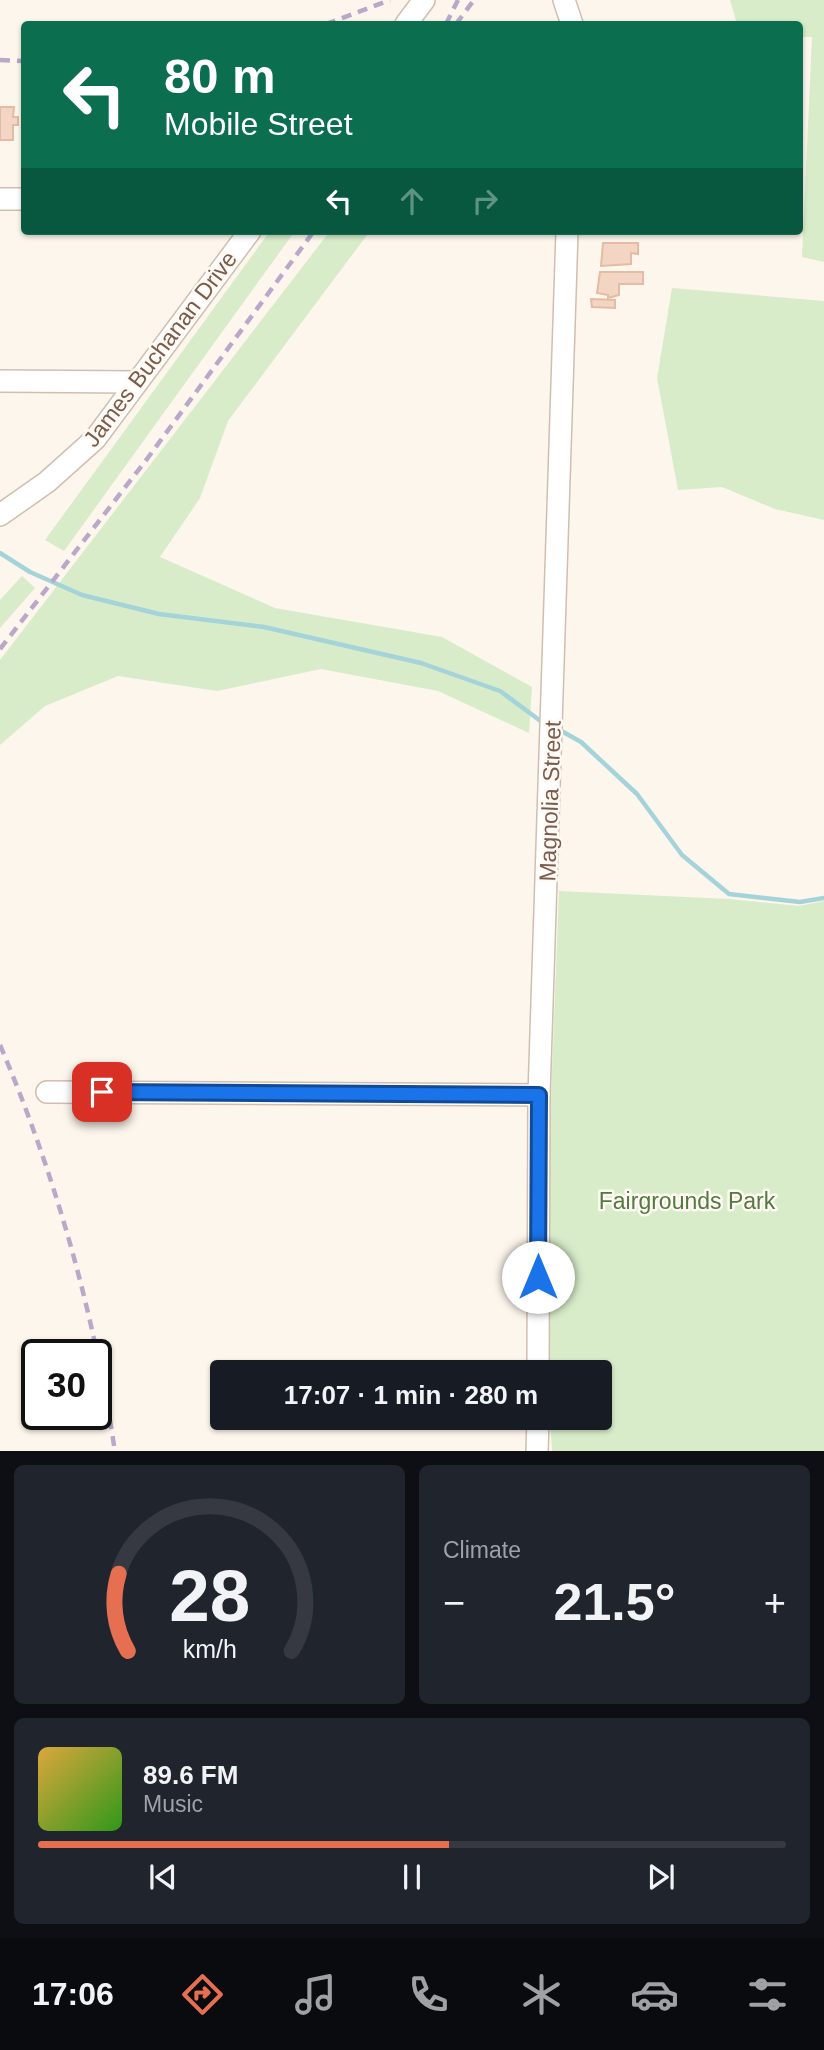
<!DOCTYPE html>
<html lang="en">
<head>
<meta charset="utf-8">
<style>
  :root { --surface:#171b24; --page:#20242c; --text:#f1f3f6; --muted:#9ea1a6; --line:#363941; --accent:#e76f51 }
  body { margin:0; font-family:Helvetica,sans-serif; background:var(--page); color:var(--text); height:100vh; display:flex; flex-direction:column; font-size:26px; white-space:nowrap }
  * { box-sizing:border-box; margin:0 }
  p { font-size:23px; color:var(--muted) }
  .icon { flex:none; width:38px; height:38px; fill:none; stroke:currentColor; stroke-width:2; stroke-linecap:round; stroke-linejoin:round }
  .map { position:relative; height:1451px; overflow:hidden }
  .panel { display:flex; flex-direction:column; gap:14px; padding:14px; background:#0d0f14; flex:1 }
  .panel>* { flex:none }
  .banner { position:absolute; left:21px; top:21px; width:782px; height:214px; border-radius:7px; box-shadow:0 2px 5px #0004; background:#0b6e4f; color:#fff; overflow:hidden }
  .speed { position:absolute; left:21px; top:1339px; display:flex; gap:14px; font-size:35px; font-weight:700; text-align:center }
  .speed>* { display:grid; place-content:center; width:91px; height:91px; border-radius:50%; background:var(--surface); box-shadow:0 2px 5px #0004; line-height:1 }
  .speed .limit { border:4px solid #111; border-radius:10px; background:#fff; color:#111 }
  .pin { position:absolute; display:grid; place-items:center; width:60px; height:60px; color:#fff; margin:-30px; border-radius:14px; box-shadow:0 4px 10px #0006 }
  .me { position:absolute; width:77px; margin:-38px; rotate:0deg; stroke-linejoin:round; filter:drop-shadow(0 0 5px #0008) }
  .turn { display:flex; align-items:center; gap:24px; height:147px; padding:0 28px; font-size:32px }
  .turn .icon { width:91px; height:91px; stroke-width:2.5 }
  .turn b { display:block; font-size:49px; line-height:60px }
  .lanes { display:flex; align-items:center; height:66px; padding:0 28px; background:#0003; justify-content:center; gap:35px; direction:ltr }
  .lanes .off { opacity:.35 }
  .big { font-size:52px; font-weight:700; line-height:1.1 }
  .panel .card { flex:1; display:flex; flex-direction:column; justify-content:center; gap:10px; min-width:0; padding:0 24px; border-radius:10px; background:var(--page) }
  .panel .dial { align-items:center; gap:0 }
  .dial svg { height:182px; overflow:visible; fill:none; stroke:var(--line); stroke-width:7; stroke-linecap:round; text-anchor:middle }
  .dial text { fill:var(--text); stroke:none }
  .song { display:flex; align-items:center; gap:21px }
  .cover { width:84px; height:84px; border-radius:10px; background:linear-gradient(135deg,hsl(40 70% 55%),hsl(110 70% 35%)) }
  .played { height:7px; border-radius:4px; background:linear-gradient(90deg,var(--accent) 55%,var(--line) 55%) }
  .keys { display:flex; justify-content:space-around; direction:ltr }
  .heat { display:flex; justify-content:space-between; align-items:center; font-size:38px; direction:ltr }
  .panel .tiles { flex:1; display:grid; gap:14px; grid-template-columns:1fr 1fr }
  .card:last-child { grid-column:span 2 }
  .trip { position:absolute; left:210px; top:1360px; width:402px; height:70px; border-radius:7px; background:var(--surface); box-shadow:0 2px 5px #0004; font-weight:700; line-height:70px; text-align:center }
  .tab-bar { display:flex; height:112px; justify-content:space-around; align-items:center; background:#090b0e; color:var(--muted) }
  .tab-bar .icon { width:49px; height:49px }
  .tab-bar .selected { color:var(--accent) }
  .tab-bar b { font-size:32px; color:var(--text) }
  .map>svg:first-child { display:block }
  .green { fill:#d8ecc9 }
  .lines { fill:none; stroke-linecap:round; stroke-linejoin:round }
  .stream { stroke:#a5d3da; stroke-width:4.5 }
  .building { fill:#f3d5c3; stroke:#e6bba3; stroke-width:2 }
  .minor-casing { stroke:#d1beb0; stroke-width:24 }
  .minor { stroke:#fff; stroke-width:21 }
  .rail { stroke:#b9a8c9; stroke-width:4.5; stroke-dasharray:10 7; stroke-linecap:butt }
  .route-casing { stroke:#114b97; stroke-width:18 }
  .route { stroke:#1a73e8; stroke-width:12 }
  .labels { text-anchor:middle; stroke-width:5; stroke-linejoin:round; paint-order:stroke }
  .street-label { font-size:23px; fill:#7a5c4d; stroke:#fffaf3 }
  .park-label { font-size:23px; fill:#537a41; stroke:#fffaf3 }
</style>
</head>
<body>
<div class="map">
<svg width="824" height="1452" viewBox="0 0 824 1452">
  <rect width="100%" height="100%" fill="#fdf6ec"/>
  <g class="green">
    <path d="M 730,0 L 824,0 L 824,262 L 802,257 L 812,37 L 800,37 L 800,24 L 737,24 Z"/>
    <path d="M 270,231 L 295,231 L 64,551 L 45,540 Z"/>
    <path d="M 330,231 L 370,231 L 228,421 L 200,498 L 160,557 L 275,608 L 442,637 L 532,687 L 529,733 L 438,691 L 321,669 L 217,691 L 118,676 L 45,706 L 0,745 L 0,660 Z"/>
    <path d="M 672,288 L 824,301 L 824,520 L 775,509 L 722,487 L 678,490 L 657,378 Z"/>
    <path d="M 22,576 L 35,588 L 0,628 L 0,600 Z"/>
    <path d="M 559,891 L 729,899 L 799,906 L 824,901 L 824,1451 L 552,1451 L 550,1418 L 600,1418 L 600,1372 L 549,1372 L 547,1200 Z"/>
  </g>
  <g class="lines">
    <g class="stream">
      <path d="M 0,553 L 30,572 L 82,595 L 159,614 L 264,627 L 421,663 L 500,691 L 546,725"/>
      <path d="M 558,729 L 581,742 L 637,794 L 682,855 L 729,894 L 800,902 L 824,898"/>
    </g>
  </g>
  <g class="building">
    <path d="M 0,107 L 14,107 L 13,117 L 18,117 L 18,125 L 13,125 L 13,140 L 0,140 Z"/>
    <path d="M 603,243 L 638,243 L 638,254 L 631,253 L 631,264 L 601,266 Z"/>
    <path d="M 600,272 L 643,272 L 643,284 L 619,284 L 619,295 L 608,298 L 608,295 L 597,293 Z"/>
    <path d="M 591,299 L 615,300 L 615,308 L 592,307 Z"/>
  </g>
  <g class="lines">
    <defs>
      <g id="minor">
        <path d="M 564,0 L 572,24"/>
        <path d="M 406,24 L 424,0"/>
        <path d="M 0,199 L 24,199"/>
        <path d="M 0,381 L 135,382"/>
        <path d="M 0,515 L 47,482 L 95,439 L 250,231"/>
        <path d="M 47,1092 L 539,1095"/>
        <path d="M 538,1372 L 539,1095 L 567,231"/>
        <path d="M 537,1452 L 538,1418"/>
      </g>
    </defs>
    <use href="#minor" class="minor-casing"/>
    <use href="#minor" class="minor"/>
    <g class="rail">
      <path d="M 326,24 L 390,0"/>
      <path d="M 446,24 L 458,0"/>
      <path d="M 456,24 L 474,0"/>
      <path d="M 0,60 L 24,61"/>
      <path d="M 0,649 L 147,459 L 314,231"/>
      <path d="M 0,1045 C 55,1174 94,1312 115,1452"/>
    </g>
  </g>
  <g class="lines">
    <defs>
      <path id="route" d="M 102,1092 L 539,1095 L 538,1277"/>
    </defs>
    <use href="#route" class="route-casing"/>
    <use href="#route" class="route"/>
  </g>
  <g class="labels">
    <g class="street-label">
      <text transform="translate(160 349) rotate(-53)" y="8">James Buchanan Drive</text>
      <text transform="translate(550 801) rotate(-88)" y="8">Magnolia Street</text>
    </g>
    <g class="park-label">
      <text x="687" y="1209">Fairgrounds Park</text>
    </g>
  </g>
</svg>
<div class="speed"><div class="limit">30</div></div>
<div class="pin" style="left:102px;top:1092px;background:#d93025"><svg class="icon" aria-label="arrive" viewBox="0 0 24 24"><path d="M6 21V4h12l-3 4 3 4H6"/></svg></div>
<svg class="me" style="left:538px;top:1277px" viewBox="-20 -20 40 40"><circle r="19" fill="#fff"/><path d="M0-13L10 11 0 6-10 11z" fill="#1a73e8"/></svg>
<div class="trip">17:07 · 1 min · 280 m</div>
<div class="banner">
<div class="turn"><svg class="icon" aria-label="left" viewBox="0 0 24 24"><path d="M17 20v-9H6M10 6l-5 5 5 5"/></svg><div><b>80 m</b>Mobile Street</div></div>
<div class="lanes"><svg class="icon" aria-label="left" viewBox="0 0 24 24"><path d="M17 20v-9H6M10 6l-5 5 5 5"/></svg><svg class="icon off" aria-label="ahead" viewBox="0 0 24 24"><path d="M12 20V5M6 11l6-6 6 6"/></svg><svg class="icon off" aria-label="right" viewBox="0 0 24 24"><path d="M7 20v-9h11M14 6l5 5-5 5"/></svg></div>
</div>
</div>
<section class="panel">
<div class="tiles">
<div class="card dial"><svg viewBox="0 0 100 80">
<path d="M14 69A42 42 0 1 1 86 69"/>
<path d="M14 69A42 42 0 0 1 10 35" stroke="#e76f51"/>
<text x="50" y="56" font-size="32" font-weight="700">28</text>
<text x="50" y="72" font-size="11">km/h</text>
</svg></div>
<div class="card"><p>Climate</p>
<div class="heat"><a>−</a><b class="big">21.5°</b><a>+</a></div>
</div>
<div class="card">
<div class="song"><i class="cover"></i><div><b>89.6 FM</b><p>Music</p></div></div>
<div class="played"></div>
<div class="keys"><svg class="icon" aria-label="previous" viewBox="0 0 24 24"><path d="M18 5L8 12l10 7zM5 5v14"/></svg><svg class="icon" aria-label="pause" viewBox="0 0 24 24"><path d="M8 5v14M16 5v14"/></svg><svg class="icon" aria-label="next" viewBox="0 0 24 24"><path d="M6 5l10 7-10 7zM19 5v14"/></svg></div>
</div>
</div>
</section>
<nav class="tab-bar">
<b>17:06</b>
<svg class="icon selected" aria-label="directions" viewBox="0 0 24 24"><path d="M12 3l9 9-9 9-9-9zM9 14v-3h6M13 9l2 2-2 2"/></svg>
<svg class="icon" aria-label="music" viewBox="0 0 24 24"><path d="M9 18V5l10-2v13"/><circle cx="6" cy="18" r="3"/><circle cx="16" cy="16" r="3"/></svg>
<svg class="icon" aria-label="phone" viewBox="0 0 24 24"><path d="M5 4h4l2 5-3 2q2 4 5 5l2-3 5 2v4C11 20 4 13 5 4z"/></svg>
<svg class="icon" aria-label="climate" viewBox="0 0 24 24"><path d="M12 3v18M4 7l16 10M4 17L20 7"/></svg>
<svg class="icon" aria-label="car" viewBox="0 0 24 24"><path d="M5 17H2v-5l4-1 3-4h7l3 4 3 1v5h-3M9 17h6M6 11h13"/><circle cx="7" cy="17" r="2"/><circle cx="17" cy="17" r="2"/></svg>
<svg class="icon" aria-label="filters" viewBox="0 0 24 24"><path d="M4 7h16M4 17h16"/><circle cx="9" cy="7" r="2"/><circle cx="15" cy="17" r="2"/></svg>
</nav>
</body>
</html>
